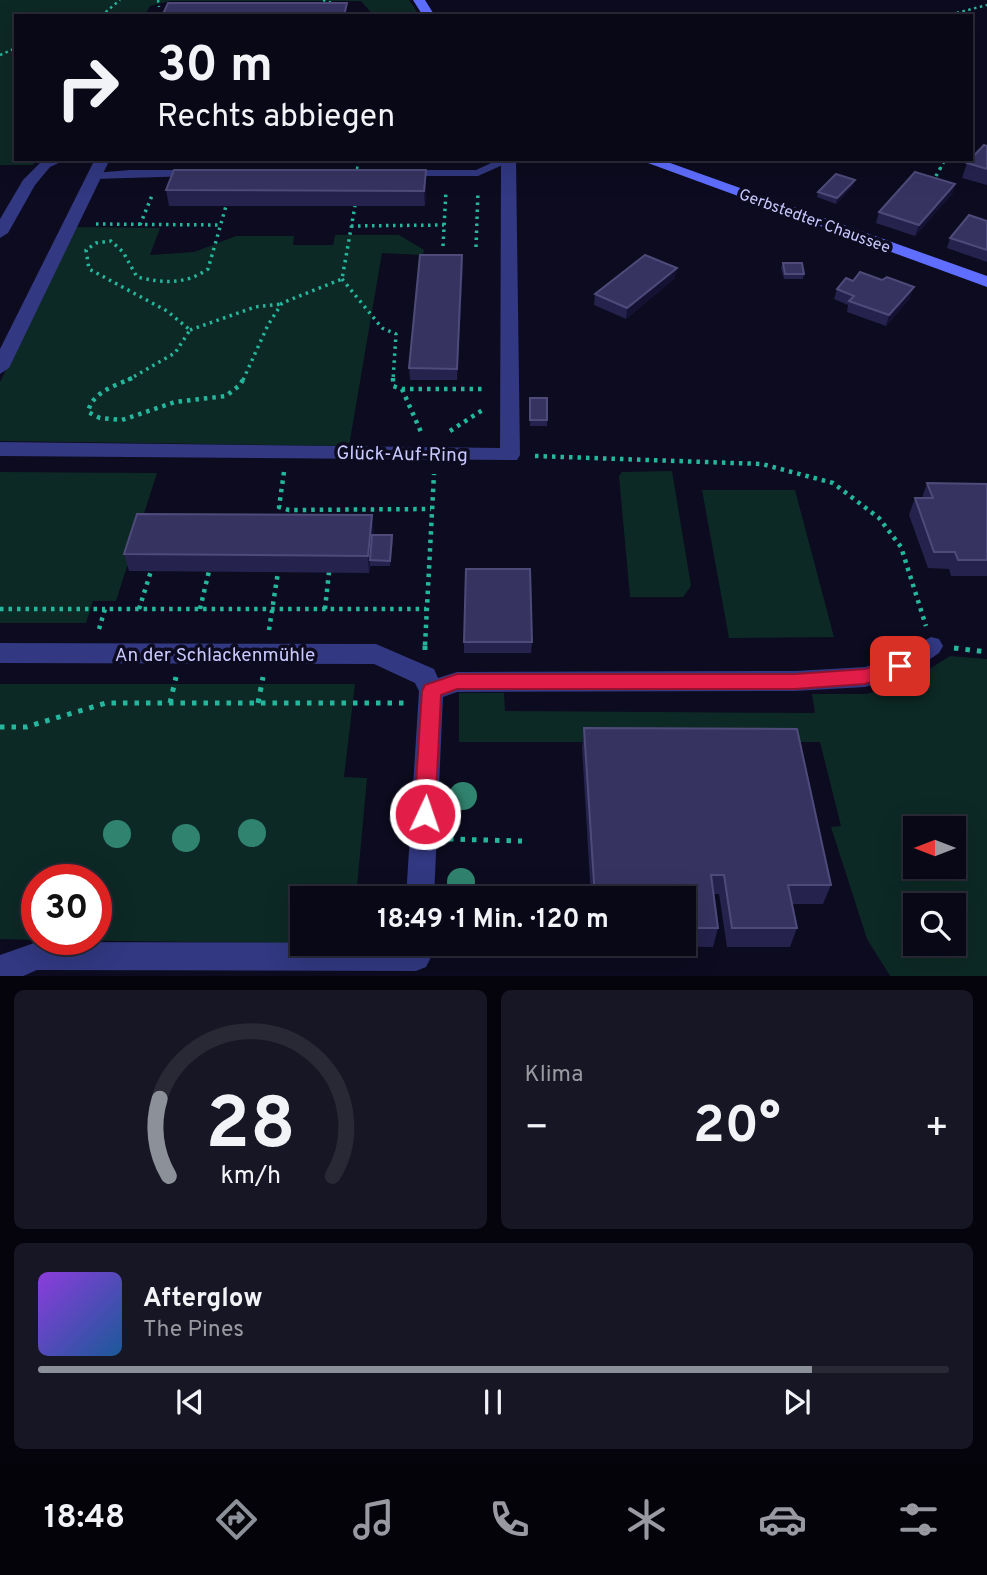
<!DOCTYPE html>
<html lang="de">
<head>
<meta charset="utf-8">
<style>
  :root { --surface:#090817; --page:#171624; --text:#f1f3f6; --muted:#999aa1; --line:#292936; --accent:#8c9099 }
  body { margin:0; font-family:Overpass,sans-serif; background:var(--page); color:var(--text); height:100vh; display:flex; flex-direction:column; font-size:26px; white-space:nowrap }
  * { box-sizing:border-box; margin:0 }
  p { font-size:23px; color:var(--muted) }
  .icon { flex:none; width:38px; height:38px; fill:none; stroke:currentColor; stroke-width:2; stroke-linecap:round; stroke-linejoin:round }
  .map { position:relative; height:976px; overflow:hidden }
  .side { display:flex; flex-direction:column; gap:14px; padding:14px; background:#05040d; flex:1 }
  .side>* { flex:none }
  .hud { position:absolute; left:14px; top:14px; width:959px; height:147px; border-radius:0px; box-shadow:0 7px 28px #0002,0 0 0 2px var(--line); background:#090817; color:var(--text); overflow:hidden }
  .needle { width:46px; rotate:270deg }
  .controls { position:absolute; left:903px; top:816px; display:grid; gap:14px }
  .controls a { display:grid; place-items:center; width:63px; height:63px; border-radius:0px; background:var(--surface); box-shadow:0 7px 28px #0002,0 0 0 2px var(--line); font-size:35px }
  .speed { position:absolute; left:21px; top:864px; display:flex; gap:14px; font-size:35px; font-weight:700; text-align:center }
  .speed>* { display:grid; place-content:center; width:91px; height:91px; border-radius:50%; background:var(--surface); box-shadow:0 7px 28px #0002,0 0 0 2px var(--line); line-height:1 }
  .speed .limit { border:10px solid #d22; background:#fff; color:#111 }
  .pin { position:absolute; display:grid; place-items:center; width:60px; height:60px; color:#fff; margin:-30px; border-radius:14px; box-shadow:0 4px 10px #0006 }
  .me { position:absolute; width:77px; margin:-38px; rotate:3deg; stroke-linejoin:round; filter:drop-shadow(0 0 5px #0008) }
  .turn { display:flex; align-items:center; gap:24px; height:147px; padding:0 28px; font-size:32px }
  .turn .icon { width:91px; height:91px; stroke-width:2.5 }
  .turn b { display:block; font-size:49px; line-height:60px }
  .big { font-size:52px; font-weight:700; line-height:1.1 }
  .side .tile { flex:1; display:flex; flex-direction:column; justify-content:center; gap:10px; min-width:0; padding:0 24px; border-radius:10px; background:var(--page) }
  .side .dial { align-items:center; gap:0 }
  .dial svg { height:182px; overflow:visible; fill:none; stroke:var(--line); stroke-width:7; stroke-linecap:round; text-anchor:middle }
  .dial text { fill:var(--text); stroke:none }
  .song { display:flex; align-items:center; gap:21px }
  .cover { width:84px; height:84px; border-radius:10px; background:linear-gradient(135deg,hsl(270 70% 55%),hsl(210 70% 35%)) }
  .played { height:7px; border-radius:4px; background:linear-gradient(90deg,var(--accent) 85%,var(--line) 85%) }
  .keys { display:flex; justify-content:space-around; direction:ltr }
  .heat { display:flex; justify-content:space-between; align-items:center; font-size:38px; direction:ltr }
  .side .tiles { flex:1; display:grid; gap:14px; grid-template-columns:1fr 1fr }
  .tile:last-child { grid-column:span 2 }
  .trip { position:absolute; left:290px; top:886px; width:406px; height:70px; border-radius:0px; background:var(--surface); box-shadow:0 7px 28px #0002,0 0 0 2px var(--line); font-weight:700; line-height:70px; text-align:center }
  .menu { display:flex; height:112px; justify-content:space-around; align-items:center; background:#040309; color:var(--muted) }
  .menu .icon { width:49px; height:49px }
  .menu .current { color:var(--accent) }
  .menu b { font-size:32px; color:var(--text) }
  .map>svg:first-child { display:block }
  .green { fill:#0d2925; fill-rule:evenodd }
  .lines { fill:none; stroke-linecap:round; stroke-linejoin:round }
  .path-far3 { stroke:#25b79d; stroke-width:2.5; stroke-dasharray:2.5 3.5; stroke-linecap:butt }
  .path-far2 { stroke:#25b79d; stroke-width:3.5; stroke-dasharray:2.5 4.5; stroke-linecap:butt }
  .path-far1 { stroke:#25b79d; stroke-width:4.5; stroke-dasharray:3.5 5; stroke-linecap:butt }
  .path { stroke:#25b79d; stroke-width:5; stroke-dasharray:4.5 7; stroke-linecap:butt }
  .lane { fill:#323881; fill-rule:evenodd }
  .street { fill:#323881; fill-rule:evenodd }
  .secondary { fill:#5f6eff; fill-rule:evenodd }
  .tree { fill:#30836e }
  .wall { fill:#25224e }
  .shaded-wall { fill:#141133 }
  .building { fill:#373361; stroke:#4e4b7a; stroke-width:2 }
  .route { fill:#e11d48; stroke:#92132f; stroke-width:2 }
  .labels { text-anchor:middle; stroke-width:7; stroke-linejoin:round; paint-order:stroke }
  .far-street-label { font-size:16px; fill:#c8c8ff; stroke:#0c0b1f }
  .street-label { font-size:19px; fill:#c8c8ff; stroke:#0c0b1f }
</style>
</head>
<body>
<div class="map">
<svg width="987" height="977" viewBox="0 0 987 977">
  <rect width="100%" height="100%" fill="#0c0b1f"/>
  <g class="green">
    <path d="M 0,0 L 409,0 L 420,16 L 374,16 L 361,1 L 170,1 L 150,6 L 144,16 L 16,16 L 16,159 L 37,159 L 33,165 L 0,165 Z"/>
    <path d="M 76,227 L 160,228 L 150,255 L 194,252 L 236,236 L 294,236 L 293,245 L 333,245 L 335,235 L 399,235 L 424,250 L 423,255 L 382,253 L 349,446 L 0,441 L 0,382 Z"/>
    <path d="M 672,471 L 691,586 L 683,597 L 630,597 L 619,476 L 622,472 Z"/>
    <path d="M 0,472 L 157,473 L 116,601 L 93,601 L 86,623 L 0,623 Z"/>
    <path d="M 702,490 L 795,490 L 834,637 L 729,638 Z"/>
    <path d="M 950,656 L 987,659 L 987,976 L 890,976 L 867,939 L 831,827 L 841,826 L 820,742 L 459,742 L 459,693 L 504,693 L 505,711 L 815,713 L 812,694 L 866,694 L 905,684 ZM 915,828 L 954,828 L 954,866 L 915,866 ZM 915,905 L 954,905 L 954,943 L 915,943 Z"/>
    <path d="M 0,684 L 355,684 L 344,777 L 367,778 L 356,898 L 303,898 L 303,943 L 352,944 L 45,940 L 96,940 L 96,880 L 37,880 L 37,940 L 0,939 Z"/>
  </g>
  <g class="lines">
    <g class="path-far3">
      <path d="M 158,0 L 159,7"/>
      <path d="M 323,0 L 335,4"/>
      <path d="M 101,16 L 120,0"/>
      <path d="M 945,16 L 987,5"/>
      <path d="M 0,55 L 16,48"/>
      <path d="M 971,151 L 987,153"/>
      <path d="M 357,169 L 359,159"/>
      <path d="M 940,169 L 946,159"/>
    </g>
    <g class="path-far2">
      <path d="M 356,173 L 357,167"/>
      <path d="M 936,176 L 941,167"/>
      <path d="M 96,224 L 221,225"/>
      <path d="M 140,225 L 153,193"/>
      <path d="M 351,226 L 444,225"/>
      <path d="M 443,246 L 446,191"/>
      <path d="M 476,247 L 478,191"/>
      <path d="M 342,279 L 382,328 L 396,334 L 393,380"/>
      <path d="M 190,330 L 255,307 L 281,304"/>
      <path d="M 128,380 L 175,353 L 190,330 L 167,311 L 89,269 L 86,250 L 96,243 L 111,241 L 123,252 L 137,277 C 163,283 185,285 208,269 L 226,206"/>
      <path d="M 243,380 L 268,325 L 282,303 L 342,279 L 355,206"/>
    </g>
    <g class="path-far1">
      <path d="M 132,378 C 115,386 92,392 88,412 L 100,418 L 122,420 L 175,402 L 226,396 L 240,385 L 244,378"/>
      <path d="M 393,378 L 393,386 L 402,389 L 485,389"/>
      <path d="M 402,389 L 421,432"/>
      <path d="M 450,431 L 484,409"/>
      <path d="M 535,456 L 762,464 L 833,483 L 879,518 L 901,547 L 926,626"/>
      <path d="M 284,472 L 279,507 L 289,510 L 431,509"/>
      <path d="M 0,609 L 105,609"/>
      <path d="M 139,609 L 151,571"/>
      <path d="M 200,609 L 209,571"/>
      <path d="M 325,609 L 329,572"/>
      <path d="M 99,629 L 105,609 L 426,609"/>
      <path d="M 269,630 L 278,572"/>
      <path d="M 425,645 L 434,474"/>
    </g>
    <g class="path">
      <path d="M 954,648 L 987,652"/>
      <path d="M 425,650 L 425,643"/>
      <path d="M 170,703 L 176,677"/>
      <path d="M 258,703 L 263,677"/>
      <path d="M 0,727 L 26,727 L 106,703 L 405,703"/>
      <path d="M 449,839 L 522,841"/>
    </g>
    <g class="lane">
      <path d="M 500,159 L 514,160 L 478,176 L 404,176 L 398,173 L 404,170 L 476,170 Z"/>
      <path d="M 130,170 L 192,170 L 198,173 L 192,176 L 94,179 L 88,176 L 94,173 Z"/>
    </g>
    <g class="street">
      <path d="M 44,159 L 67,159 L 50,167 L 35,185 L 8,233 L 0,238 L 0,219 L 23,180 Z"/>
      <path d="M 95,159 L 110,159 L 9,368 L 0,374 L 0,349 Z"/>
      <path d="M 399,159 L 516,159 L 520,455 L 517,460 L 0,456 L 0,442 L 500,448 L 501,163 L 406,163 Z"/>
      <path d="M 931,637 L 939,639 L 943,646 L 939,653 L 909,673 L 865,687 L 795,691 L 457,692 L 443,697 L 434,898 L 406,898 L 419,691 L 415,683 L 374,664 L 0,663 L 0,643 L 376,644 L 434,669 L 438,678 L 457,672 L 795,671 L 865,667 L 892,659 Z"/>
      <path d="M 37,942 L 418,943 L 426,947 L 431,957 L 426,967 L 416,971 L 37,970 L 21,977 L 0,977 L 0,955 Z"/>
    </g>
    <g class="secondary">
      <path d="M 413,0 L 425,0 L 435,16 L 423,16 Z"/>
      <path d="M 637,159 L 659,159 L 987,276 L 987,287 Z"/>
    </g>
  </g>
  <g class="tree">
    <circle cx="463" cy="796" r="14"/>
    <circle cx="252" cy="833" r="14"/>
    <circle cx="117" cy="834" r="14"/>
    <circle cx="186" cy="838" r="14"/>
    <circle cx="461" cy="882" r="14"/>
  </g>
  <g class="wall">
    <path d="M 987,146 L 987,185 L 962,178 L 967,163 Z"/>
    <path d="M 426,170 L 426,185 L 425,206 L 169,206 L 166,190 Z"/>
    <path d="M 955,184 L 952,194 L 915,236 L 876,223 L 879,212 Z"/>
    <path d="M 854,185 L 836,204 L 817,197 L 818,192 Z"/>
    <path d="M 987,221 L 987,262 L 947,248 L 950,238 Z"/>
    <path d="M 783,263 L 804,274 L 803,279 L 784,279 L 781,268 Z"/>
    <path d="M 463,266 L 457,380 L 410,380 L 409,368 Z"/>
    <path d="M 675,278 L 626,319 L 594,305 L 595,294 Z"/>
    <path d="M 837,289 L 910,298 L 886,326 L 847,312 L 848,305 L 834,299 Z"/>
    <rect x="530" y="398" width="17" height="28"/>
    <path d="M 927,483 L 987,484 L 987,576 L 951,576 L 949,569 L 928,568 L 909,515 L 915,498 L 922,498 Z"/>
    <path d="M 372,515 L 373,535 L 392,535 L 393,541 L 390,566 L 370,566 L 369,573 L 129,571 L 124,554 Z"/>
    <path d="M 464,642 L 532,642 L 531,653 L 464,653 Z"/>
    <path d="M 584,728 L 831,885 L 823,904 L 792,904 L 797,928 L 790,947 L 727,947 L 719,894 L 713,894 L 718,928 L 713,947 L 594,946 L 594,943 L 684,943 L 684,898 L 591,898 L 582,748 Z"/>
  </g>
  <g class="shaded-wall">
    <path d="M 426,170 L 426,185 L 425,206 L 424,191 Z"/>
    <path d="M 855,180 L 854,185 L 836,204 L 837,198 Z"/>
    <path d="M 955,184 L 952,194 L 915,236 L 919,225 Z"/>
    <path d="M 462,255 L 463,266 L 457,380 L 457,369 Z"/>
    <path d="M 677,268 L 675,278 L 626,319 L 627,308 Z"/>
    <path d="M 914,287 L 910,298 L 886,326 L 889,315 Z"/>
    <path d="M 372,515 L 374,532 L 371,560 L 370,560 L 369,573 L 368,556 Z"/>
  </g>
  <g class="building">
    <path d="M 168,3 L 347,3 L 344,16 L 162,16 Z"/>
    <path d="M 984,145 L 987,146 L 987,169 L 967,163 Z"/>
    <path d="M 174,170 L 426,170 L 424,191 L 166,190 Z"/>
    <path d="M 915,172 L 955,184 L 919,225 L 879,212 Z"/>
    <path d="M 836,174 L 855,180 L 837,198 L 818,192 Z"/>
    <path d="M 969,215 L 987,221 L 987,250 L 950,238 Z"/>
    <path d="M 420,255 L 462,255 L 457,369 L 409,368 Z"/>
    <path d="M 645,255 L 677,268 L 627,308 L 595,294 Z"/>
    <path d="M 783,263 L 802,263 L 804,274 L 785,274 Z"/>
    <path d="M 860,272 L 882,280 L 887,277 L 914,287 L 889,315 L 849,301 L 854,296 L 837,289 L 846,278 L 853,281 Z"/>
    <rect x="530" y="398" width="17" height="22"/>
    <path d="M 927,483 L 987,484 L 987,560 L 958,560 L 955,552 L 934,552 L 915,498 L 933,498 Z"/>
    <path d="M 137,514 L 372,515 L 368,556 L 124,554 Z"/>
    <path d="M 372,535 L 392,535 L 390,561 L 370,560 Z"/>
    <path d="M 466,569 L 530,569 L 532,642 L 464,642 Z"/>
    <path d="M 584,728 L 797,729 L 831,885 L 788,885 L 797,928 L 732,928 L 724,875 L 711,875 L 718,928 L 684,928 L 684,898 L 595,898 Z"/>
  </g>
  <path class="route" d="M 900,658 L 906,661 L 909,666 L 906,671 L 865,684 L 795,689 L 457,689 L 441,695 L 435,814 L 432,820 L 425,823 L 417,820 L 414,814 L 422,691 L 425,685 L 457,674 L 795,674 L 865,669 Z"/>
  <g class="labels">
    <g class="far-street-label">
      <text transform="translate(815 220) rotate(20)" y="6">Gerbstedter Chaussee</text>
    </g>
    <g class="street-label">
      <text transform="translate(402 453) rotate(1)" y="7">Glück-Auf-Ring</text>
      <text x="215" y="661">An der Schlackenmühle</text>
    </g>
  </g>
</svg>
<div class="controls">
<a><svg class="needle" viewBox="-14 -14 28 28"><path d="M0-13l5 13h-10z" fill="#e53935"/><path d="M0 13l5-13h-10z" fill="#999aa1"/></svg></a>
<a><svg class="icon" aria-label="search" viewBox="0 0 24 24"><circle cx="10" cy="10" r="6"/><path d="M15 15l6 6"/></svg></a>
</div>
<div class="speed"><div class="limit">30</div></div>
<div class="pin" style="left:900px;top:666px;background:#d93025"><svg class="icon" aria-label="arrive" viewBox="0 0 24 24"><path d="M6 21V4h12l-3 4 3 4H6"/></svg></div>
<svg class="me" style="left:425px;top:814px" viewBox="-20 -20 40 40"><circle r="17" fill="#e11d48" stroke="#fff" stroke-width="3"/><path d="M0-11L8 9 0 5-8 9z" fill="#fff"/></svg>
<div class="trip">18:49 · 1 Min. · 120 m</div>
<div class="hud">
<div class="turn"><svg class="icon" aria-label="right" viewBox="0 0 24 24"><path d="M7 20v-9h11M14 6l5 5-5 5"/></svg><div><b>30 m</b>Rechts abbiegen</div></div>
</div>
</div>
<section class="side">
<div class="tiles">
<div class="tile dial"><svg viewBox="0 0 100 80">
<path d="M14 69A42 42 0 1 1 86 69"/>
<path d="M14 69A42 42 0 0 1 10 35" stroke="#8c9099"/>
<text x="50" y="56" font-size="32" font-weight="700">28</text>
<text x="50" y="72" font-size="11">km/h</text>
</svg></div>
<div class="tile"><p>Klima</p>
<div class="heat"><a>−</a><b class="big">20°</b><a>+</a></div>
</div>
<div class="tile">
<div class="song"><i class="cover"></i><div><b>Afterglow</b><p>The Pines</p></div></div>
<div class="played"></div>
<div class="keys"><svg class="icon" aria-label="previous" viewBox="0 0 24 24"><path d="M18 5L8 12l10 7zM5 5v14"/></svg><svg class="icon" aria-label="pause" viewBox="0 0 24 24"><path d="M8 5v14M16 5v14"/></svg><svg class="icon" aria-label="next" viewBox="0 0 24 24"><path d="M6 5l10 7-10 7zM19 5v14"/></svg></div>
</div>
</div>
</section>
<nav class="menu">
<b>18:48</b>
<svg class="icon current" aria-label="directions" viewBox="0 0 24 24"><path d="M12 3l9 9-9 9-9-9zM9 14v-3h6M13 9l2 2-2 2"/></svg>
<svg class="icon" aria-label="music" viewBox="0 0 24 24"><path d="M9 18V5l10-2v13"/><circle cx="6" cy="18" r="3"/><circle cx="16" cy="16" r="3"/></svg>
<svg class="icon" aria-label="phone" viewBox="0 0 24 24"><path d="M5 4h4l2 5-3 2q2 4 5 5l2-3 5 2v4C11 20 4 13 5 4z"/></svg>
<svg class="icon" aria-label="climate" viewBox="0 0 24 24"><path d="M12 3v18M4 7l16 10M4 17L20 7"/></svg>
<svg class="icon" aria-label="car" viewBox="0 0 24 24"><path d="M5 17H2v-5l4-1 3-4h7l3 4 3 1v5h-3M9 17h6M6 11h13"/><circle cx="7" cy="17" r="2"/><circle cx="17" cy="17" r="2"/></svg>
<svg class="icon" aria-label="filters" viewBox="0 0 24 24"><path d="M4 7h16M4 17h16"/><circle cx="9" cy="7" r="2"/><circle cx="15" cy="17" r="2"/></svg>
</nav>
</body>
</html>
